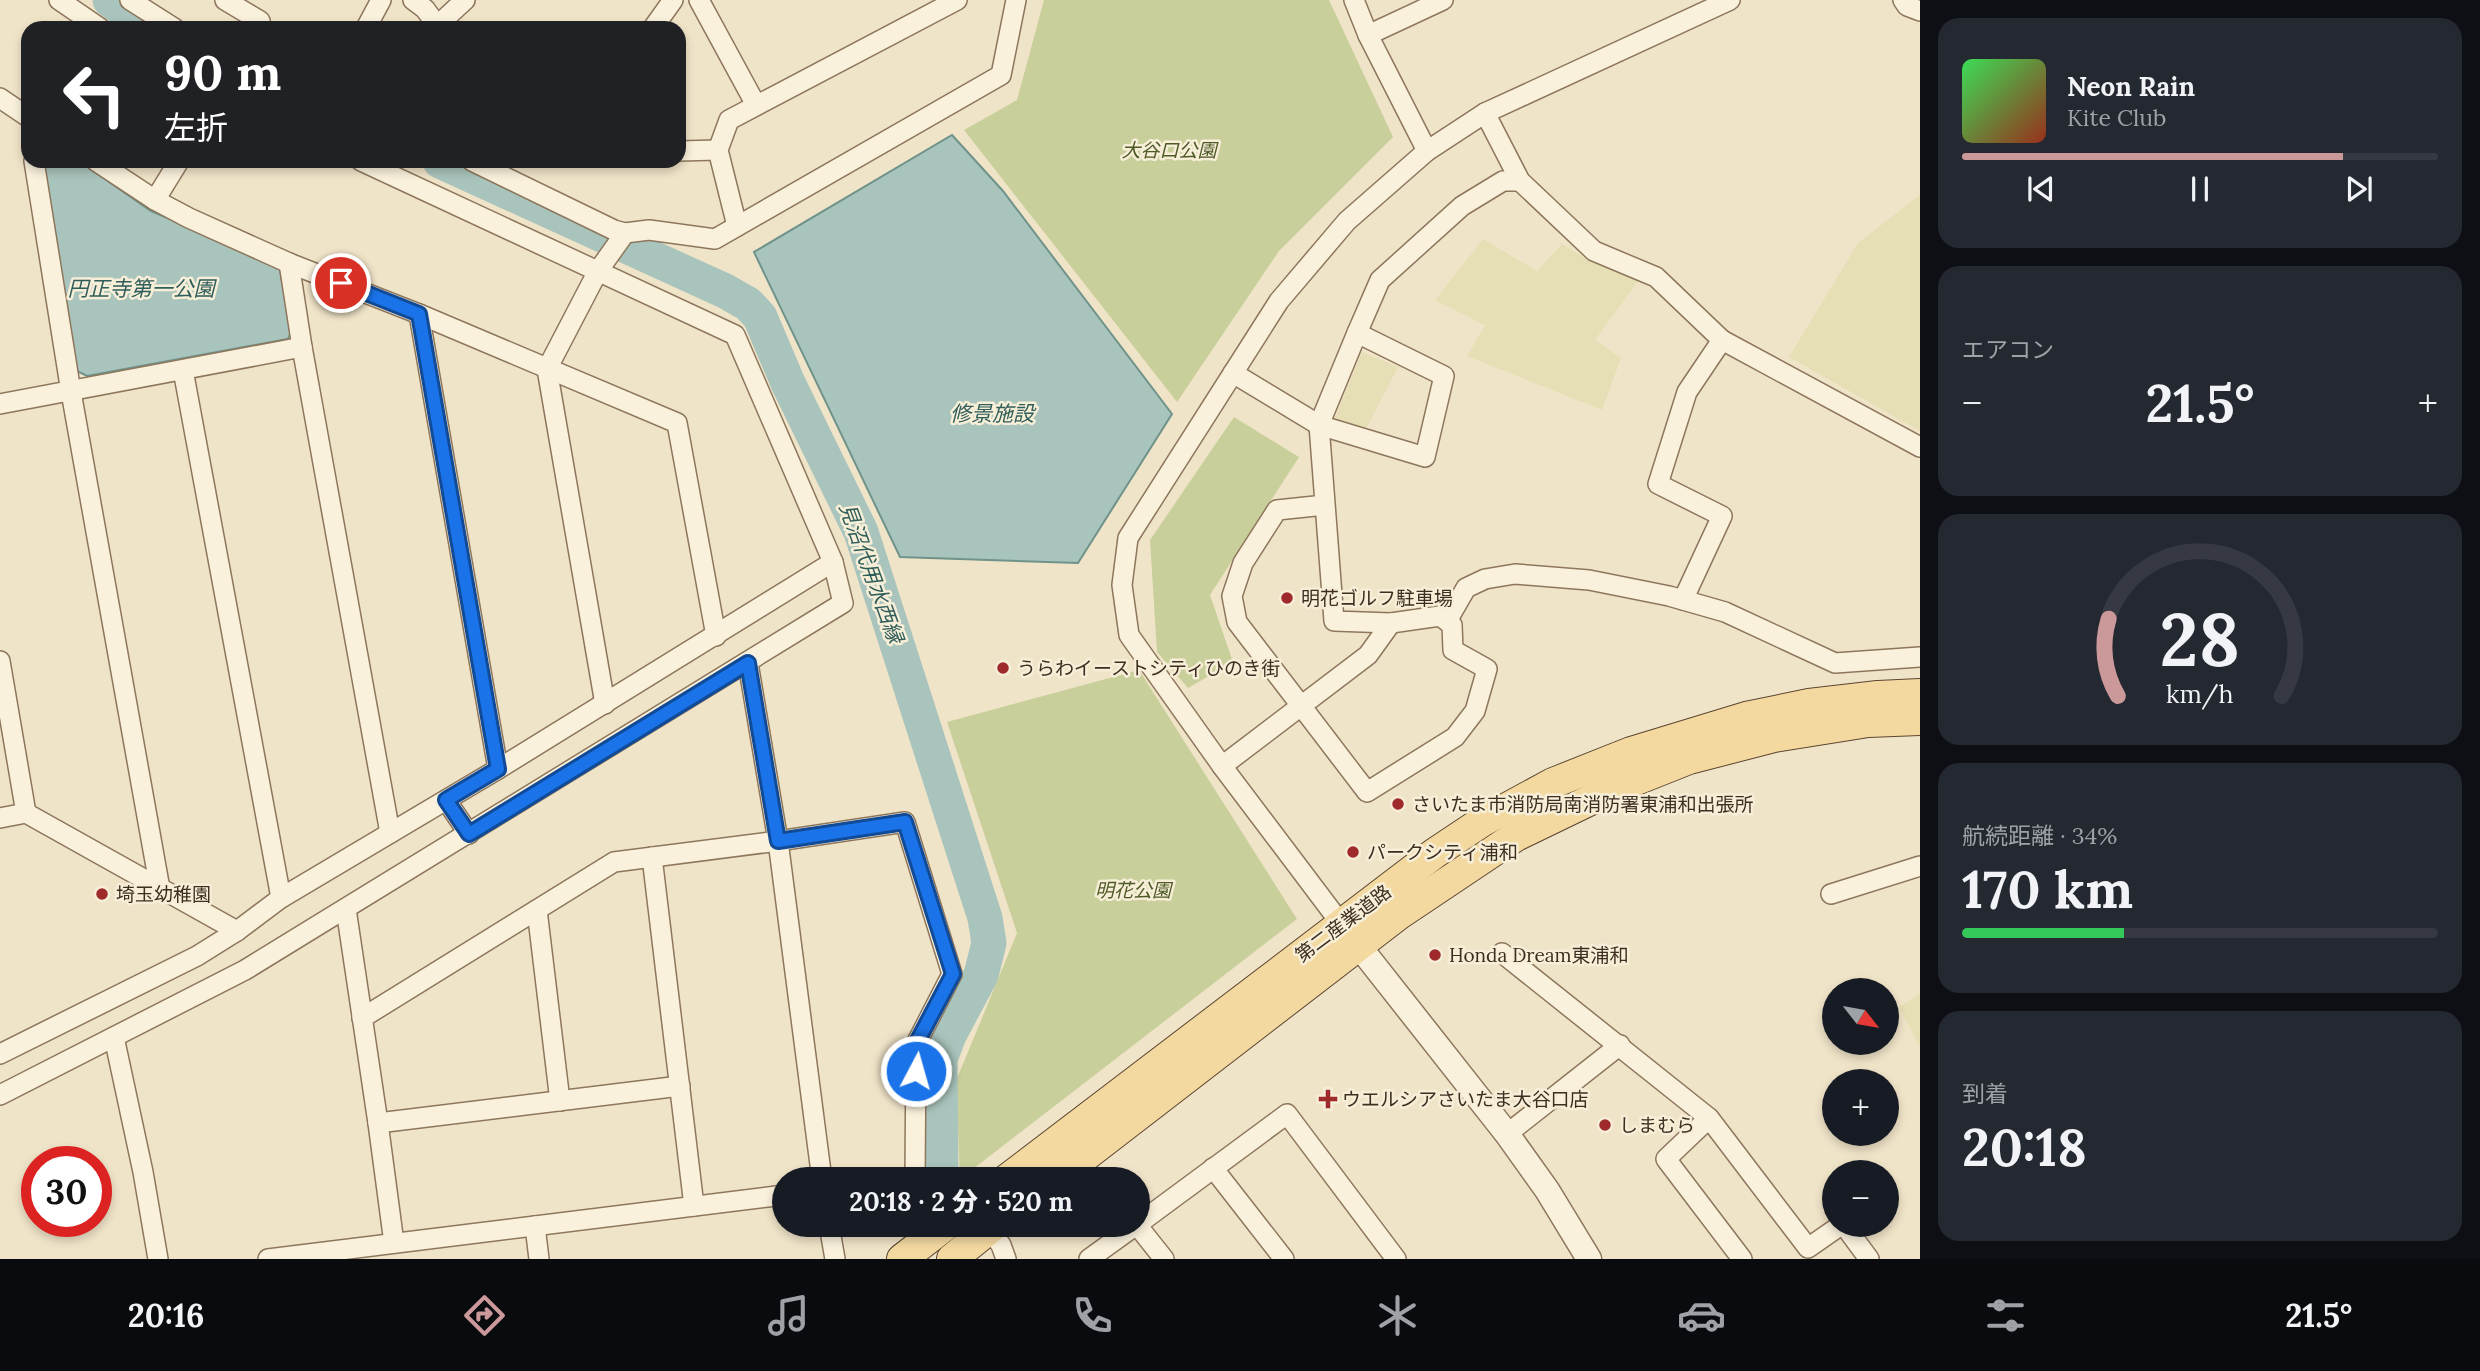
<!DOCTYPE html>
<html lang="ja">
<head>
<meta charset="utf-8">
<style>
  :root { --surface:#171b24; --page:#242831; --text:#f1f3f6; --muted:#9ea1a6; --line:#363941; --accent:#cc999b }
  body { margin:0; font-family:Lora,"Noto Sans JP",serif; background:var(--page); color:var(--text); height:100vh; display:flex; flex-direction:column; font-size:26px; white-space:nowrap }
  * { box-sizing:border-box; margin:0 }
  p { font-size:23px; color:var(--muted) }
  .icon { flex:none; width:38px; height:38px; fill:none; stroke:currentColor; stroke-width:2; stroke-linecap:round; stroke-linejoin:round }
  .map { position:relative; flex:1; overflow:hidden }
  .drawer { display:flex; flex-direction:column; gap:18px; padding:18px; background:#0d0f14; width:560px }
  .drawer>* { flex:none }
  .top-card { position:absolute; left:21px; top:21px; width:665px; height:147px; border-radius:21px; box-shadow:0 4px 10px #0003; background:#202124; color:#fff; overflow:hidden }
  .needle { width:46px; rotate:121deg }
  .fabs { position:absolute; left:1822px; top:978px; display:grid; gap:14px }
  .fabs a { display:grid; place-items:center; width:77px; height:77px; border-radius:50%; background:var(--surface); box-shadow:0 4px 10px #0003; font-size:35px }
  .speed { position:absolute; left:21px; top:1146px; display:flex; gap:14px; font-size:35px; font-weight:700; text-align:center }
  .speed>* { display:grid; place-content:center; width:91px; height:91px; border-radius:50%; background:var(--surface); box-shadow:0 4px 10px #0003; line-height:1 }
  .speed .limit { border:10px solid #d22; background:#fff; color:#111 }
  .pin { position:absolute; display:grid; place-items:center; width:60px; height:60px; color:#fff; margin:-30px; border:4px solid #fff; border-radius:50%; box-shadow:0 2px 7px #0007 }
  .me { position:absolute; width:77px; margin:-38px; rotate:6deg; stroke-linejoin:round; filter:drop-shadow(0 0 5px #0008) }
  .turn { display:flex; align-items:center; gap:24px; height:147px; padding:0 28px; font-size:32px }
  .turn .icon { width:91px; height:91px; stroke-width:2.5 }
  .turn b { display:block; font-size:49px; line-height:60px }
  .big { font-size:52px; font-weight:800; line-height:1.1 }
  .drawer .tile { flex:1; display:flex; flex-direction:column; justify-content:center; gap:10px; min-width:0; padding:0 24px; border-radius:21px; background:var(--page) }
  .drawer .dial { align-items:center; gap:0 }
  .dial svg { height:182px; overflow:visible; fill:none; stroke:var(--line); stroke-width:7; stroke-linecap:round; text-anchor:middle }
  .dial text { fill:var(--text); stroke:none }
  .song { display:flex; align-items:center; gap:21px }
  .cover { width:84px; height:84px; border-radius:10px; background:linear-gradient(135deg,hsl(130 70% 55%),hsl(10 70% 35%)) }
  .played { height:7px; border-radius:4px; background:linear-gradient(90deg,var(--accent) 80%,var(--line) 80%) }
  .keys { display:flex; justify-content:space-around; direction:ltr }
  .heat { display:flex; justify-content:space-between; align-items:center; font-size:38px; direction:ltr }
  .charge { height:10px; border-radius:5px; background:linear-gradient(90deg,#34c759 34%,var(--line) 0) }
  .trip { position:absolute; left:772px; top:1167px; width:378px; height:70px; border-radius:35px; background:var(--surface); box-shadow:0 4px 10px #0003; font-weight:800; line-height:70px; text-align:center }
  .dock { display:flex; height:112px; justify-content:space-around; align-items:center; background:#090b0e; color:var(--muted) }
  .dock .icon { width:49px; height:49px }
  .dock .on { color:var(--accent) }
  .dock b { font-size:32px; color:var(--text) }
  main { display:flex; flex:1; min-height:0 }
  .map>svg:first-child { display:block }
  .farmland { fill:#e6deb5 }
  .green { fill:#c9cf9b }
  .water { fill:#a9c4bc; stroke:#6f938a; stroke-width:2 }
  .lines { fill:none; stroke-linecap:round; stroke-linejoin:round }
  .river { stroke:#a9c4bc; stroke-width:35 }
  .minor-casing { stroke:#8d765c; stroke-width:22 }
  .tertiary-casing { stroke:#8d765c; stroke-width:27 }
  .primary-casing { stroke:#5b4430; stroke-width:32 }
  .minor { stroke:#faf1dc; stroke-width:19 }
  .tertiary { stroke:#faf1dc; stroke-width:24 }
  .primary { stroke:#f3d9a0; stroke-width:30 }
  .route-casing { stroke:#114b97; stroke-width:18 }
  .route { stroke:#1a73e8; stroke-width:12 }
  .poi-dot { fill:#9e2a2b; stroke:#f7eed8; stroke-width:2.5 }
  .labels { text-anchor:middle; stroke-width:5; stroke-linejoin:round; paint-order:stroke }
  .park-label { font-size:19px; font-style:italic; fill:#4d5a26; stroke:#f7eed8 }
  .poi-label { font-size:19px; fill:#3d2e20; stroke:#f7eed8; text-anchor:start }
  .street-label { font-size:19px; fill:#3d2e20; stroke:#f7eed8 }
  .water-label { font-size:21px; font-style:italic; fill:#2f5d5a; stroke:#f7eed8 }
</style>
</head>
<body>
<main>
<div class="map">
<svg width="1920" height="1259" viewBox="0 0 1920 1259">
  <rect width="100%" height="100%" fill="#f0e4c8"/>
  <g class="farmland">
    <path d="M 1920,195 L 1920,431 L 1789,357 L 1858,243 Z"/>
    <path d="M 1483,239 L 1537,271 L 1562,244 L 1592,262 L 1641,277 L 1595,340 L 1621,358 L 1602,410 L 1467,356 L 1485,325 L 1435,300 Z"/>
    <path d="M 1362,352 L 1398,367 L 1365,431 L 1334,420 Z"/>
    <path d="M 1920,993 L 1920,1047 L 1899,1007 Z"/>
  </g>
  <g class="green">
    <path d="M 1044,0 L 1329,0 L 1393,137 L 1279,251 L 1177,402 L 964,130 L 1017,100 Z"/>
    <path d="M 1234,417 L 1299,457 L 1210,595 L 1233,662 L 1188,688 L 1157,652 L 1150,540 Z"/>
    <path d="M 1139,670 L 1297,919 L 960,1179 L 956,1081 L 1017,933 L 947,722 Z"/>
  </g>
  <g class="water">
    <path d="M 952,135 L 1003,191 L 1172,414 L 1078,563 L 900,557 L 754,252 Z"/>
    <path d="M 40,161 L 79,161 L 151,211 L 272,262 L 280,270 L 291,332 L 288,339 L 87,376 L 77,371 Z"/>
  </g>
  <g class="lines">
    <g class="river">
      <path d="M 110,0 L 150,28"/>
      <path d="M 440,161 L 725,291 L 748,304 L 760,317 L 788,383 L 861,532 L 985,918 L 989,943 L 981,975 L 949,1035 L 940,1059 L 941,1180"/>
    </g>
    <defs>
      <g id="minor">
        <path d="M 59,0 L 100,28"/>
        <path d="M 130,0 L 174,28"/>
        <path d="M 225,0 L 260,21 L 257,28"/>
        <path d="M 413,0 L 425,9 L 439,28"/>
        <path d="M 699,0 L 756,105"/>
        <path d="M 1354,0 L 1368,35 L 1427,151"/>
        <path d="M 1903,0 L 1907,6 L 1920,11"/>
        <path d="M 438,25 L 465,0"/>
        <path d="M 366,28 L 381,0"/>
        <path d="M 653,28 L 673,0"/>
        <path d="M 1368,35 L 1443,0"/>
        <path d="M 0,98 L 28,117"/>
        <path d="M 1485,113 L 1520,181 L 1594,251 L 1656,277 L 1722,340 L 1920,447"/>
        <path d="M 679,151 L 718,150"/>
        <path d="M 34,161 L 71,392 L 160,889"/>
        <path d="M 96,161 L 155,200 L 189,218 L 289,263 L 419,314 L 677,423 L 716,636"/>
        <path d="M 472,161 L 614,230 L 625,233"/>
        <path d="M 155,200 L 179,161"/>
        <path d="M 737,226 L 718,150 L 729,120 L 957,0"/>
        <path d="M 289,263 L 302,347 L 390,833"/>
        <path d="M 419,314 L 498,769"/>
        <path d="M 183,370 L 281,898"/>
        <path d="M 1233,373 L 1319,425 L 1425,457 L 1444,376 L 1357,333"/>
        <path d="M 0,404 L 302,347"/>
        <path d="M 1325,505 L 1277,510 L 1243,563 L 1232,596 L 1237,622 L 1367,792 L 1455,737 L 1475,711 L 1487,669 L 1453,650 L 1452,625 L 1440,616 L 1391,623 L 1334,621 L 1319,425 L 1357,333 L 1380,280 L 1462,206 L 1503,181 L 1520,181"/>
        <path d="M 1683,600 L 1722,516 L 1658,484 L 1687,392 L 1722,340"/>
        <path d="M 1447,621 L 1466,588 L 1485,579 L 1515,574 L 1589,580 L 1669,596 L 1725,612 L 1835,663 L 1920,657"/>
        <path d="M 0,661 L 26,813"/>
        <path d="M 748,663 L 778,841 L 822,1180"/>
        <path d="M 605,704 L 547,369 L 598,271 L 625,233 L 649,230 L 715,239 L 1001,75 L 1016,0"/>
        <path d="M 1222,766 L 1368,655 L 1391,623"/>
        <path d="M 446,800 L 469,834"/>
        <path d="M 0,818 L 26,813 L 237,931"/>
        <path d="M 652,857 L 694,1206"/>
        <path d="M 1831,894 L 1920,866"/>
        <path d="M 346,909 L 378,1123 L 394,1243"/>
        <path d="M 537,910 L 560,1101"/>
        <path d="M 1342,925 L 1222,766 L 1129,635 L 1122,585 L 1128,538 L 1279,301 L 1347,221 L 1427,151 L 1485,113 L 1730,0"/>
        <path d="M 1502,953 L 1709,1118 L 1808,1248 L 1841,1225"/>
        <path d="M 362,1018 L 614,862 L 778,841 L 905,822 L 952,974 L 916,1044 L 915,1180"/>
        <path d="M 114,1037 L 143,1172 L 158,1259"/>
        <path d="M 0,1054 L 197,956 L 237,931 L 281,898 L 498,769 L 833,562"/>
        <path d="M 0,1095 L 245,970 L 843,603 L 833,562 L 735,335 L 361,161"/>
        <path d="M 1709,1118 L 1666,1159 L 1742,1259"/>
        <path d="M 378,1123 L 680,1086"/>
        <path d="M 1507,1134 L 1620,1045"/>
        <path d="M 1213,1168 L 1284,1259"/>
        <path d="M 1138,1224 L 1287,1114 L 1396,1259"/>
        <path d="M 829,1225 L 835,1259"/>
        <path d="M 1137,1225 L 1164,1259"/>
        <path d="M 1844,1225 L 1869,1259"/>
        <path d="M 535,1226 L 539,1259"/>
        <path d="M 989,1229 L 1001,1245 L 1006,1259"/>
        <path d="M 268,1259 L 784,1195"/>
        <path d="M 1089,1259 L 1136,1225"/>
      </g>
      <path id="tertiary" d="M 1347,931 L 1507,1134 L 1547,1190 L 1589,1259"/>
      <g id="primary">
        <path d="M 1006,1180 L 1435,853 L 1483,821 L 1553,783 L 1631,752 L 1746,717 L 1809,704 L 1878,696 L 1920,694"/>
        <path d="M 1054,1180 L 1398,915 L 1516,836 L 1611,790 L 1689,759 L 1774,737 L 1868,722 L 1920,720"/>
        <path d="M 902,1259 L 946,1225"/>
        <path d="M 952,1259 L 994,1225"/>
      </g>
    </defs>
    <use href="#minor" class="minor-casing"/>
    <use href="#tertiary" class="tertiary-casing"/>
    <use href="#primary" class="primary-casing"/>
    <use href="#minor" class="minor"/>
    <use href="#tertiary" class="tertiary"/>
    <use href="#primary" class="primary"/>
  </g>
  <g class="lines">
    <defs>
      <path id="route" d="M 341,283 L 419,314 L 498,769 L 446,800 L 469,834 L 748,663 L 778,841 L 905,822 L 953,974 L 916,1044 L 916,1071"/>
    </defs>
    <use href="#route" class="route-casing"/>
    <use href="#route" class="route"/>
  </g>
  <g class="poi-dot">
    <circle cx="1287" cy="598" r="7"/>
    <circle cx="1003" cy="668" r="7"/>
    <circle cx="1398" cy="804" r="7"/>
    <circle cx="1353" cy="852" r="7"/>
    <circle cx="102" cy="894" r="7"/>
    <circle cx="1435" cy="955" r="7"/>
    <path d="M1324.5 1088.5h7v7h7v7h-7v7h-7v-7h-7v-7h7z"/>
    <circle cx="1605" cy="1125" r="7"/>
  </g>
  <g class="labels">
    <g class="park-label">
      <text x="1169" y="157">大谷口公園</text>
      <text x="1133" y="897">明花公園</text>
    </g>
    <g class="poi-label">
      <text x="1301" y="605">明花ゴルフ駐車場</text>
      <text x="1017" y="675">うらわイーストシティひのき街</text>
      <text x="1412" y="811">さいたま市消防局南消防署東浦和出張所</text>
      <text x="1367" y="859">パークシティ浦和</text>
      <text x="116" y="901">埼玉幼稚園</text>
      <text x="1449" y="962">Honda Dream東浦和</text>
      <text x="1342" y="1106">ウエルシアさいたま大谷口店</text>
      <text x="1619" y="1132">しまむら</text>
    </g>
    <g class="street-label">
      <text transform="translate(1343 923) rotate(-37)" y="7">第二産業道路</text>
    </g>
    <g class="water-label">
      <text x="141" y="296">円正寺第一公園</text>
      <text x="992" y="421">修景施設</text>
      <text transform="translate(871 573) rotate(70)" y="7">見沼代用水西縁</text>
    </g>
  </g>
</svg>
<div class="fabs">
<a><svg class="needle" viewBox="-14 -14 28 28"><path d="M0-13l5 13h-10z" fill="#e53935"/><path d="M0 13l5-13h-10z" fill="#9ea1a6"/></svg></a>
<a>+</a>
<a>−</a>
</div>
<div class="speed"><div class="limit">30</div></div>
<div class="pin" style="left:341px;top:283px;background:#d93025"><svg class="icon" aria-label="arrive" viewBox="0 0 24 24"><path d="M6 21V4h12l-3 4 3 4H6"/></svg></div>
<svg class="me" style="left:916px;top:1071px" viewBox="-20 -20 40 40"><circle r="17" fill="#1a73e8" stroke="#fff" stroke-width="3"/><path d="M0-11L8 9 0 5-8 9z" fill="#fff"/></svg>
<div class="trip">20:18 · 2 分 · 520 m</div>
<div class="top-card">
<div class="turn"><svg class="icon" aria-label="left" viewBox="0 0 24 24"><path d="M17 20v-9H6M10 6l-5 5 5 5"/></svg><div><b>90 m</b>左折</div></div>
</div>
</div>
<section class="drawer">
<div class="tile">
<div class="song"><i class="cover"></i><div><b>Neon Rain</b><p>Kite Club</p></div></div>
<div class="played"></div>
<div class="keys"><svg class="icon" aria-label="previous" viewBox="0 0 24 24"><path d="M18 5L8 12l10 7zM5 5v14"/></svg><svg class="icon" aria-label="pause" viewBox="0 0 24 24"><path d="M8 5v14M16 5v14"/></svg><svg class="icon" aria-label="next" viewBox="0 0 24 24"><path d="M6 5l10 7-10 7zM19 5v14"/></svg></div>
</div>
<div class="tile"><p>エアコン</p>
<div class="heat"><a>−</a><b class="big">21.5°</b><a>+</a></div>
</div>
<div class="tile dial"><svg viewBox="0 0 100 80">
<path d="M14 69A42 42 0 1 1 86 69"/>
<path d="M14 69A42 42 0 0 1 10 35" stroke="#cc999b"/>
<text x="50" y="56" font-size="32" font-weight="700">28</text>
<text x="50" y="72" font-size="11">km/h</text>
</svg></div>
<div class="tile"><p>航続距離 · 34%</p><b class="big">170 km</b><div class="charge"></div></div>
<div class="tile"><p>到着</p><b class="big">20:18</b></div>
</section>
</main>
<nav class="dock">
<b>20:16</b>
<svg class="icon on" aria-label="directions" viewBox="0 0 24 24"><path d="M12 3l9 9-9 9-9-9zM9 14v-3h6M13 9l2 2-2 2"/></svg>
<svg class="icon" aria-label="music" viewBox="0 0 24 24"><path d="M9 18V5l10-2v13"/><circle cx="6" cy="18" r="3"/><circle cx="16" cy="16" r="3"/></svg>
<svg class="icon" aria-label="phone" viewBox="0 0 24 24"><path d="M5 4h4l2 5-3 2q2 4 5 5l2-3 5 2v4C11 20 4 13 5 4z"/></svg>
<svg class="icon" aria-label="climate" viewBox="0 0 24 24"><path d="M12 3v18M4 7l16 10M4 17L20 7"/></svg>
<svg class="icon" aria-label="car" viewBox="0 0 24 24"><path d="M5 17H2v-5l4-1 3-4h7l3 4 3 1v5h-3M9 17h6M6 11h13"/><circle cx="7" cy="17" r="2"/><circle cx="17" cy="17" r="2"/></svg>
<svg class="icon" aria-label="filters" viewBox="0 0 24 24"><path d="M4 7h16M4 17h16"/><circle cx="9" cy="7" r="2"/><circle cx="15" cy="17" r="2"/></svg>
<b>21.5°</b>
</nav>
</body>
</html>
